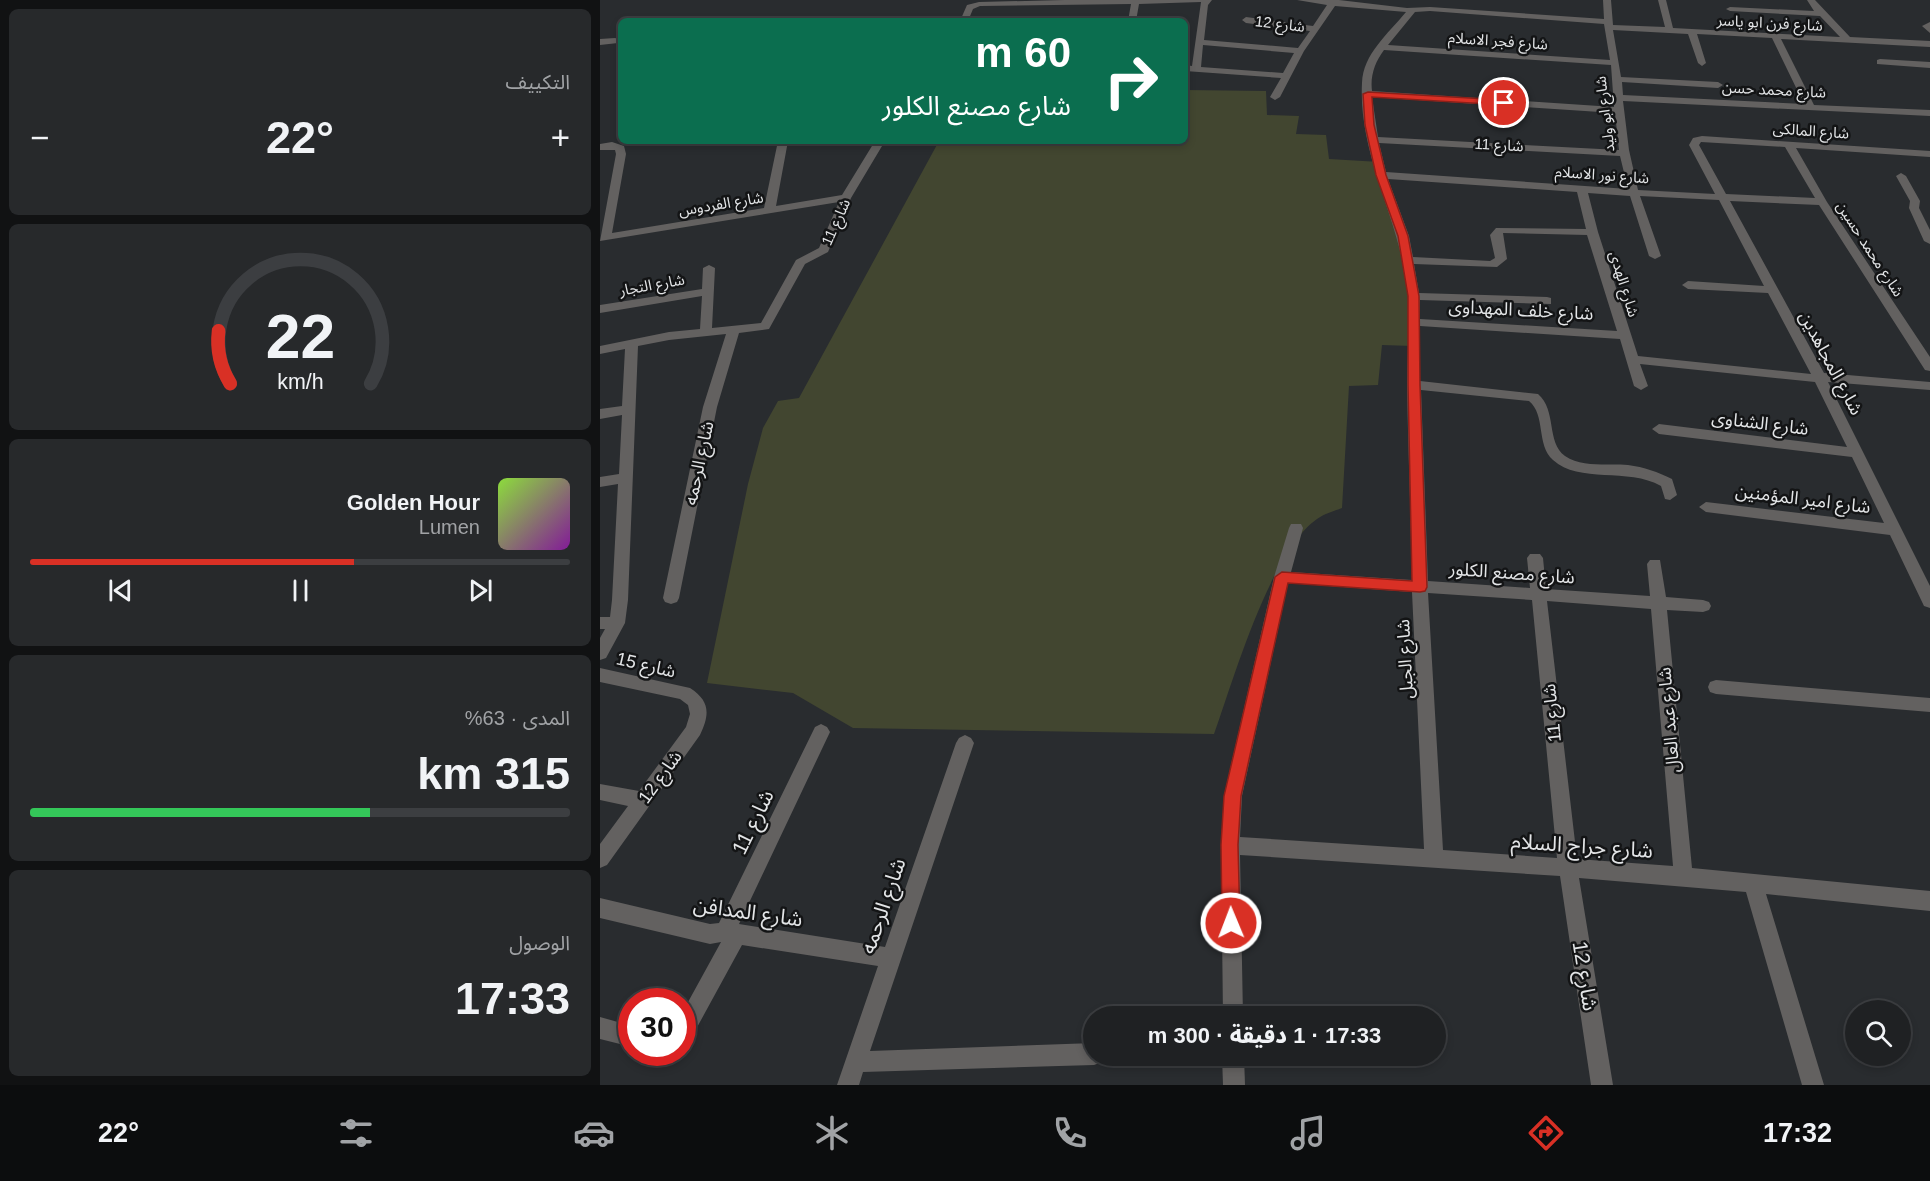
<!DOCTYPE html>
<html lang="ar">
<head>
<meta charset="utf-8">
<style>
  :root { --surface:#1f2123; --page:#27292b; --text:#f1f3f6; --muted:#a1a3a6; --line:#3c3e41; --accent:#d93025 }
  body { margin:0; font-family:Arial,"Noto Sans Arabic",sans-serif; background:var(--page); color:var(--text); direction:rtl; height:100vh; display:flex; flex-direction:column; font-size:22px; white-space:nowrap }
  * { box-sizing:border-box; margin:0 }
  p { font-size:20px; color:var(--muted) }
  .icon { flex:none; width:33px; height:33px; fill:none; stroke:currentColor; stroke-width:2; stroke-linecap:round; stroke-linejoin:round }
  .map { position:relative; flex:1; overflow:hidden; direction:ltr }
  .panel { display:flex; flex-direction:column; gap:9px; padding:9px; background:#111213; width:600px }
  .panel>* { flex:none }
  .banner { position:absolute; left:18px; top:18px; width:570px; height:126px; border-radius:9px; box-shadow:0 3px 9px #0003,0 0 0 2px var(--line); direction:rtl; background:#0b6e4f; color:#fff; overflow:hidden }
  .tools { position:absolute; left:1245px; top:1000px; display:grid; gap:12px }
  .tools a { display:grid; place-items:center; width:66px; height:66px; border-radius:50%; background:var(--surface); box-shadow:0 3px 9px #0003,0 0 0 2px var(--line); font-size:30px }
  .speed { position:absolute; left:18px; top:988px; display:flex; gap:12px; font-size:30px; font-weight:700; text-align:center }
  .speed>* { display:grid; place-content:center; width:78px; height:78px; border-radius:50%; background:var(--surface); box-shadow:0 3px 9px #0003,0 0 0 2px var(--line); line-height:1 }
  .speed .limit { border:9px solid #d22; background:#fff; color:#111 }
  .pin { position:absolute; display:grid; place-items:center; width:51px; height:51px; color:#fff; margin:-26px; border:3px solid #fff; border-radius:50%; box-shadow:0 2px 6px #0007 }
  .me { position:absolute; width:66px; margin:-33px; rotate:359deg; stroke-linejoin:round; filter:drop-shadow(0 0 4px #0008) }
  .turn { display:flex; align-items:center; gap:21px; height:126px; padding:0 18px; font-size:27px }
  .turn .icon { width:78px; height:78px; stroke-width:2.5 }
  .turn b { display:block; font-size:42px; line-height:51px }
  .big { font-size:45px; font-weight:800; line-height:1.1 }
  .panel .widget { flex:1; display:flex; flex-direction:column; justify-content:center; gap:9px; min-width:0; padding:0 21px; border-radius:9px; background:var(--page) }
  .panel .dial { align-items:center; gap:0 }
  .dial svg { height:156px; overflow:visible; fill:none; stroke:var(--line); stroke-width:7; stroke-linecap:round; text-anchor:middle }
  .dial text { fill:var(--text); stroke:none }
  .song { display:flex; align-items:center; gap:18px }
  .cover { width:72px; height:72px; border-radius:9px; background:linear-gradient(135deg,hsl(90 70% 55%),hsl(290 70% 35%)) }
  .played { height:6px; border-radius:3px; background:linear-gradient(90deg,var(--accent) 60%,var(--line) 60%) }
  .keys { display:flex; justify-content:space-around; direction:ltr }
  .heat { display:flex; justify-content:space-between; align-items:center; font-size:33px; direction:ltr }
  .charge { height:9px; border-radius:4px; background:linear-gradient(90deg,#34c759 63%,var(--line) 0) }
  .trip { position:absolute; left:483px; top:1006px; width:363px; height:60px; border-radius:30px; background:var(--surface); box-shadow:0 3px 9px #0003,0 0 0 2px var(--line); font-weight:800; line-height:60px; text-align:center; direction:rtl }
  .menu { display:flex; height:96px; justify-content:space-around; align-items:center; background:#0c0d0e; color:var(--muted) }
  .menu .icon { width:42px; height:42px }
  .menu .active { color:var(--accent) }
  .menu b { font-size:27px; color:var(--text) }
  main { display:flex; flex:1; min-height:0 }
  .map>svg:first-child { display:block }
  .green { fill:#424630 }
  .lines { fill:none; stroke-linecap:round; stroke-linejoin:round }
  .minor { fill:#636160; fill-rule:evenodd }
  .route { fill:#d93025; stroke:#8d1f18; stroke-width:1.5 }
  .labels { text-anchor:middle; stroke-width:5; stroke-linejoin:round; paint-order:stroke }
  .far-street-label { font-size:15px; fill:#e3e5e7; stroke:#131415 }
  .street-label { font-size:18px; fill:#e3e5e7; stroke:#131415 }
  .near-street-label { font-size:21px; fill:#e3e5e7; stroke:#131415 }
</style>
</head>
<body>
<main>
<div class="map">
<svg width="1330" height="1085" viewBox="0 0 1330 1085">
  <rect width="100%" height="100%" fill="#292c2f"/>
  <path class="green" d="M 585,90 L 666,91 L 667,115 L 699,116 L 696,134 L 726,135 L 729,159 L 780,162 L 806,248 L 813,346 L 782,345 L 778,385 L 749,386 L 742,508 C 734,511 724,514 717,519 C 670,552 634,678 614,734 L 253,728 L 193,693 L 107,683 L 148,484 L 163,428 L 178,401 L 199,398 L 339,141 L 585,141 Z"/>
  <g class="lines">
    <g class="minor">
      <path d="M 464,0 L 612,0 L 608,5 L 604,40 L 698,48 L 710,31 L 646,23 L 642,20 L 646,17 L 713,26 L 727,5 L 697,0 L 739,0 L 807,8 L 830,7 L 1004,19 L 1003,0 L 1011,0 L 1013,25 L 1065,27 L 1058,0 L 1066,0 L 1073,28 L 1240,37 L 1220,16 L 1130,11 L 1126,9 L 1130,7 L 1214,11 L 1207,0 L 1215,0 L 1250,37 L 1330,41 L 1330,47 L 1181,39 L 1214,105 L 1330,110 L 1330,116 L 1023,101 L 1029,150 L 1038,190 L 1115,194 L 1089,145 L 1093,138 L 1102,136 L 1330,151 L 1330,157 L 1196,148 L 1227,202 L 1330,357 L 1330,371 L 1325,370 L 1219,205 L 1130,201 L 1224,373 L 1330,382 L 1330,390 L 1228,382 L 1330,586 L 1330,608 L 1324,606 L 1290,535 L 1106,512 L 1099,507 L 1106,502 L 1284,523 L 1252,457 L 1059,434 L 1052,429 L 1059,424 L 1247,447 L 1215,382 L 1040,364 L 1048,386 L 1041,390 L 1034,386 L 1020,339 L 820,326 L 820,381 L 938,394 C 957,410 946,442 965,456 C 983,468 1008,463 1028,465 C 1044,467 1058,472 1072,479 L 1077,495 L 1070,500 L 1065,499 L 1061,486 C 1028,467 979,484 953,460 C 936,445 946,415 929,401 L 821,390 L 828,581 L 930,588 L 927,558 L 930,554 L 940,554 L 943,558 L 946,589 L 1050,596 L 1047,564 L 1050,560 L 1060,560 L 1066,597 L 1103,600 L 1109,602 L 1111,606 L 1109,610 L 1103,612 L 1067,610 L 1092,868 L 1330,891 L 1330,911 L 1166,894 L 1224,1085 L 1202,1085 L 1146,892 L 979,878 L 1013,1085 L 991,1085 L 960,876 L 640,855 L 643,1017 L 623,1017 L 621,845 L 624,796 L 674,577 L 689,528 L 691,524 L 701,524 L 703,528 L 691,572 L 812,580 C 811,514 808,449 807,384 C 807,355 810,325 808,297 C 803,224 758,158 762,83 C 763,54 788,34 806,12 L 735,6 L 704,51 L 680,97 L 675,100 L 670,97 L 681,78 L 585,71 L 585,65 L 592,66 L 601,2 L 539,4 L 536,21 L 528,21 L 531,4 L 380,6 L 373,9 L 368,21 L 360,21 L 367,5 L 379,2 ZM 830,11 L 1004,24 L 1010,60 L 788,45 L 815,12 ZM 1013,30 L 1088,34 L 1098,63 L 1102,66 L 1106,63 L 1097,34 L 1172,38 L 1204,104 L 1023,95 L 1022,82 L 1118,88 L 1123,85 L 1118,82 L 1021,77 ZM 603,45 L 694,53 L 683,73 L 601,67 ZM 784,50 L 1011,65 L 1014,107 L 772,91 C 770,76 775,62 784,50 ZM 772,97 L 1015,113 L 1019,150 L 778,137 ZM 1101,142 L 1185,147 L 1215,198 L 1126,194 L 1099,145 ZM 779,143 L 1020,156 L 1028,189 L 786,172 ZM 788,179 L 977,192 L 986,229 L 896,228 L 890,235 L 895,258 L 890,261 L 813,257 L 809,236 ZM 988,193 L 1030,196 L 1049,256 L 1055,259 L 1061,256 L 1040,196 L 1119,200 L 1164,286 L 1088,281 L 1082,285 L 1088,289 L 1168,293 L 1211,374 L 1038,356 L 998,232 ZM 903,233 L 987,235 L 1017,331 L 820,319 L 820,300 L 951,304 L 951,298 L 947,297 L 819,293 L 814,264 L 897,267 L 907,259 ZM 688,583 L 812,592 L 824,849 L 640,837 L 642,796 ZM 828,593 L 932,600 L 957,858 L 843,850 ZM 947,601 L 1051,609 L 1073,866 L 977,859 Z"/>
      <path d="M 1330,22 L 1330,33 L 1322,26 Z"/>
      <path d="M 15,38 L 18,39 L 18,43 L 0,45 L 0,39 Z"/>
      <path d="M 1280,59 L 1330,62 L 1330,68 L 1277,64 L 1277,60 Z"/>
      <path d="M 178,141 L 188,141 L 176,206 L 242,195 L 275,141 L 285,141 L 251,198 L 228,252 L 205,264 L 169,329 L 139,333 L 117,407 L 79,598 L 77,602 L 71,604 L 65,602 L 63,598 L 103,407 L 126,334 L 69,340 L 38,346 L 28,600 L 25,623 L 6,658 L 0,660 L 0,638 L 5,629 L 0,629 L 0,617 L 10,617 L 12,600 L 18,484 L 0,487 L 0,477 L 19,474 L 22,415 L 0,419 L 0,409 L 22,406 L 25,349 L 0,354 L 0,346 L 69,332 L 100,329 L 102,296 L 0,313 L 0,305 L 102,289 L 103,268 L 109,265 L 115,268 L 112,328 L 161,323 L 196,260 L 219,248 L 239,202 L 0,241 L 16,154 L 15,150 L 0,150 L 0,144 L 12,142 L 24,146 L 26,154 L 12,233 L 164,208 Z"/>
      <path d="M 1301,173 L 1306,176 L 1320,201 L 1319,208 L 1330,230 L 1330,244 L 1324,241 L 1309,208 L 1310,201 L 1296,176 Z"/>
      <path d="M 0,668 L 90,688 C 110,701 110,714 100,735 L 7,865 L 0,868 L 0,844 L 28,806 L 0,800 L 0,784 L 39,791 L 86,727 L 90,714 L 88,705 L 80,699 L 0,682 Z"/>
      <path d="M 1116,680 L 1330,698 L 1330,712 L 1116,694 L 1110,692 L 1108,687 L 1110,682 Z"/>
      <path d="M 221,724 L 227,727 L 230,732 L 139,924 L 285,947 L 356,743 L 359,738 L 365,735 L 371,738 L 374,743 L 270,1051 L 494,1043 L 494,1056 L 504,1056 L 502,1062 L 494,1065 L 263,1072 L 259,1085 L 237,1085 L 278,966 L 142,945 L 89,1042 L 82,1045 L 82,1013 L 121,942 L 110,944 L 0,918 L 0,898 L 110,924 L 119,923 L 215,727 Z"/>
      <path d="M 0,1017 L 32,1026 L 32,1047 L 0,1039 Z"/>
      <path d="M 622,1056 L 644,1056 L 645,1085 L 623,1085 Z"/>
    </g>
  </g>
  <path class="route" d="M 768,92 L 904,100 L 908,103 L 904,105 L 772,97 L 774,125 L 786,175 L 808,236 L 819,296 L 820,385 L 827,587 L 825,591 L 820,592 L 688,583 L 641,796 L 638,845 L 640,923 L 637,930 L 631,932 L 625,930 L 622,923 L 621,845 L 624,796 L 675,577 L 682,572 L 812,581 L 808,385 L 808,296 L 798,236 L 776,175 L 765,125 L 763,94 Z"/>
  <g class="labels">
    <g class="far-street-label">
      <text transform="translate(1170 23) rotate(3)" y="5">شارع فرن ابو ياسر</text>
      <text transform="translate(680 24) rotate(7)" y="5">شارع 12</text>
      <text transform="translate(898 41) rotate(4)" y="5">شارع فجر الاسلام</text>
      <text transform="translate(1174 90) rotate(3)" y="5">شارع محمد حسن</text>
      <text transform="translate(1005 114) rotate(-97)" y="5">شارع ابو وليد</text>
      <text transform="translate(1211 131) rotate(4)" y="5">شارع المالكى</text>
      <text transform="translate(899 145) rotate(3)" y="5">شارع 11</text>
      <text transform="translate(1002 175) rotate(4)" y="5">شارع نور الاسلام</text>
      <text transform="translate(121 204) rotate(-9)" y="5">شارع الفردوس</text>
      <text transform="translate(236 222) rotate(-66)" y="5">شارع 11</text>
      <text transform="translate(1270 249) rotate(57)" y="5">شارع محمد حسين</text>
      <text transform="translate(1024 284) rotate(73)" y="5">شارع الهدى</text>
      <text transform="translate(52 285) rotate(-10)" y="5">شارع التجار</text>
    </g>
    <g class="street-label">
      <text transform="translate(921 310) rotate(3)" y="6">شارع خلف المهداوى</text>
      <text transform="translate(1231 363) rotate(62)" y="6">شارع المجاهدين</text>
      <text transform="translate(1160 423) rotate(7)" y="6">شارع الشناوى</text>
      <text transform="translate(99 463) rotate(-78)" y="6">شارع الرحمه</text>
      <text transform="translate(1203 499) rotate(7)" y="6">شارع امير المؤمنين</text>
      <text transform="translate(912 573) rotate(4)" y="6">شارع مصنع الكلور</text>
      <text transform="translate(805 659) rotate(-93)" y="6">شارع الجبل</text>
      <text transform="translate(46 665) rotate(13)" y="6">شارع 15</text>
      <text transform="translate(952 713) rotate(-96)" y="6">شارع 11</text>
      <text transform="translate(1069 720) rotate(-95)" y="6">شارع عبد العال</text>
      <text transform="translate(60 777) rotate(-54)" y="6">شارع 12</text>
    </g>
    <g class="near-street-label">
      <text transform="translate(153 822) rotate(-64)" y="7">شارع 11</text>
      <text transform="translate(982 846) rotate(4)" y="7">شارع جراج السلام</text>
      <text transform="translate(283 906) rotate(-71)" y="7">شارع الرحمه</text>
      <text transform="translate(148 912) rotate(8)" y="7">شارع المدافن</text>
      <text transform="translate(985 976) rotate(81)" y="7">شارع 12</text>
    </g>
  </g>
</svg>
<div class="tools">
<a><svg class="icon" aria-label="search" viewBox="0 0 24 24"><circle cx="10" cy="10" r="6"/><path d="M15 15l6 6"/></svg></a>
</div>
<div class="speed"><div class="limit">30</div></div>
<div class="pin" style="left:904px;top:103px;background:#d93025"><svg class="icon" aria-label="arrive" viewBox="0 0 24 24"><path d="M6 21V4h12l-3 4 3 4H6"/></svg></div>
<svg class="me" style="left:631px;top:923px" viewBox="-20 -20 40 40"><circle r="17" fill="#d93025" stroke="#fff" stroke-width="3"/><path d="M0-11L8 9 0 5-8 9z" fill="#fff"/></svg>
<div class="trip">17:33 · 1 دقيقة · 300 m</div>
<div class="banner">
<div class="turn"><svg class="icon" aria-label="right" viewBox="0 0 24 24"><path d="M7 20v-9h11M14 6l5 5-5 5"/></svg><div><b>60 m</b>شارع مصنع الكلور</div></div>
</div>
</div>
<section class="panel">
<div class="widget"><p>التكييف</p>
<div class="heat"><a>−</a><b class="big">22°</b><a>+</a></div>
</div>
<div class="widget dial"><svg viewBox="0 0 100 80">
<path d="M14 69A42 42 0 1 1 86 69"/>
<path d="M14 69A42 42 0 0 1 8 42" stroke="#d93025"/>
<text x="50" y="56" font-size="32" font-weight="700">22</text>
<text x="50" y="72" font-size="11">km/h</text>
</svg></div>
<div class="widget">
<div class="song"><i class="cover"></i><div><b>Golden Hour</b><p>Lumen</p></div></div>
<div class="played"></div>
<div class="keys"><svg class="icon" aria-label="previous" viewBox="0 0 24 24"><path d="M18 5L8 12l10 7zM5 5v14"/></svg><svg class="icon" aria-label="pause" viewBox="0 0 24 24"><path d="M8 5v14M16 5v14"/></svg><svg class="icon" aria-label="next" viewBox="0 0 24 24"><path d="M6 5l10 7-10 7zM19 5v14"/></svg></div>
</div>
<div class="widget"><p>المدى · 63%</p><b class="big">315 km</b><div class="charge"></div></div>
<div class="widget"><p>الوصول</p><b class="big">17:33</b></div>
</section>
</main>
<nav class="menu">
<b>17:32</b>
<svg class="icon active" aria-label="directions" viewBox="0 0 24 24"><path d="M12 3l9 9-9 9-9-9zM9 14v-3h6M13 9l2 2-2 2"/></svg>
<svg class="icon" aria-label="music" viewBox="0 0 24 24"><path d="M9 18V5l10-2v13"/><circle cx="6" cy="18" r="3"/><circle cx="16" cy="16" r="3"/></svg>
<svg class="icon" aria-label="phone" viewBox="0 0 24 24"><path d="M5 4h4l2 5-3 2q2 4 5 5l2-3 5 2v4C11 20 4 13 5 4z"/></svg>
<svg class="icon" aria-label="climate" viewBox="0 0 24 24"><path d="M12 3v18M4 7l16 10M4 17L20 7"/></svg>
<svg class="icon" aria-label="car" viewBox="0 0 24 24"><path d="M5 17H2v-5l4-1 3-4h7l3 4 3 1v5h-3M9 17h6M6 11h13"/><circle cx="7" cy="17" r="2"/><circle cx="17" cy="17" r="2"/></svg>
<svg class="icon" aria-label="filters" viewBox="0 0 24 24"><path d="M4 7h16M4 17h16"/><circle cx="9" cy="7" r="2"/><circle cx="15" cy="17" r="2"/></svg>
<b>22°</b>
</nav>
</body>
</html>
